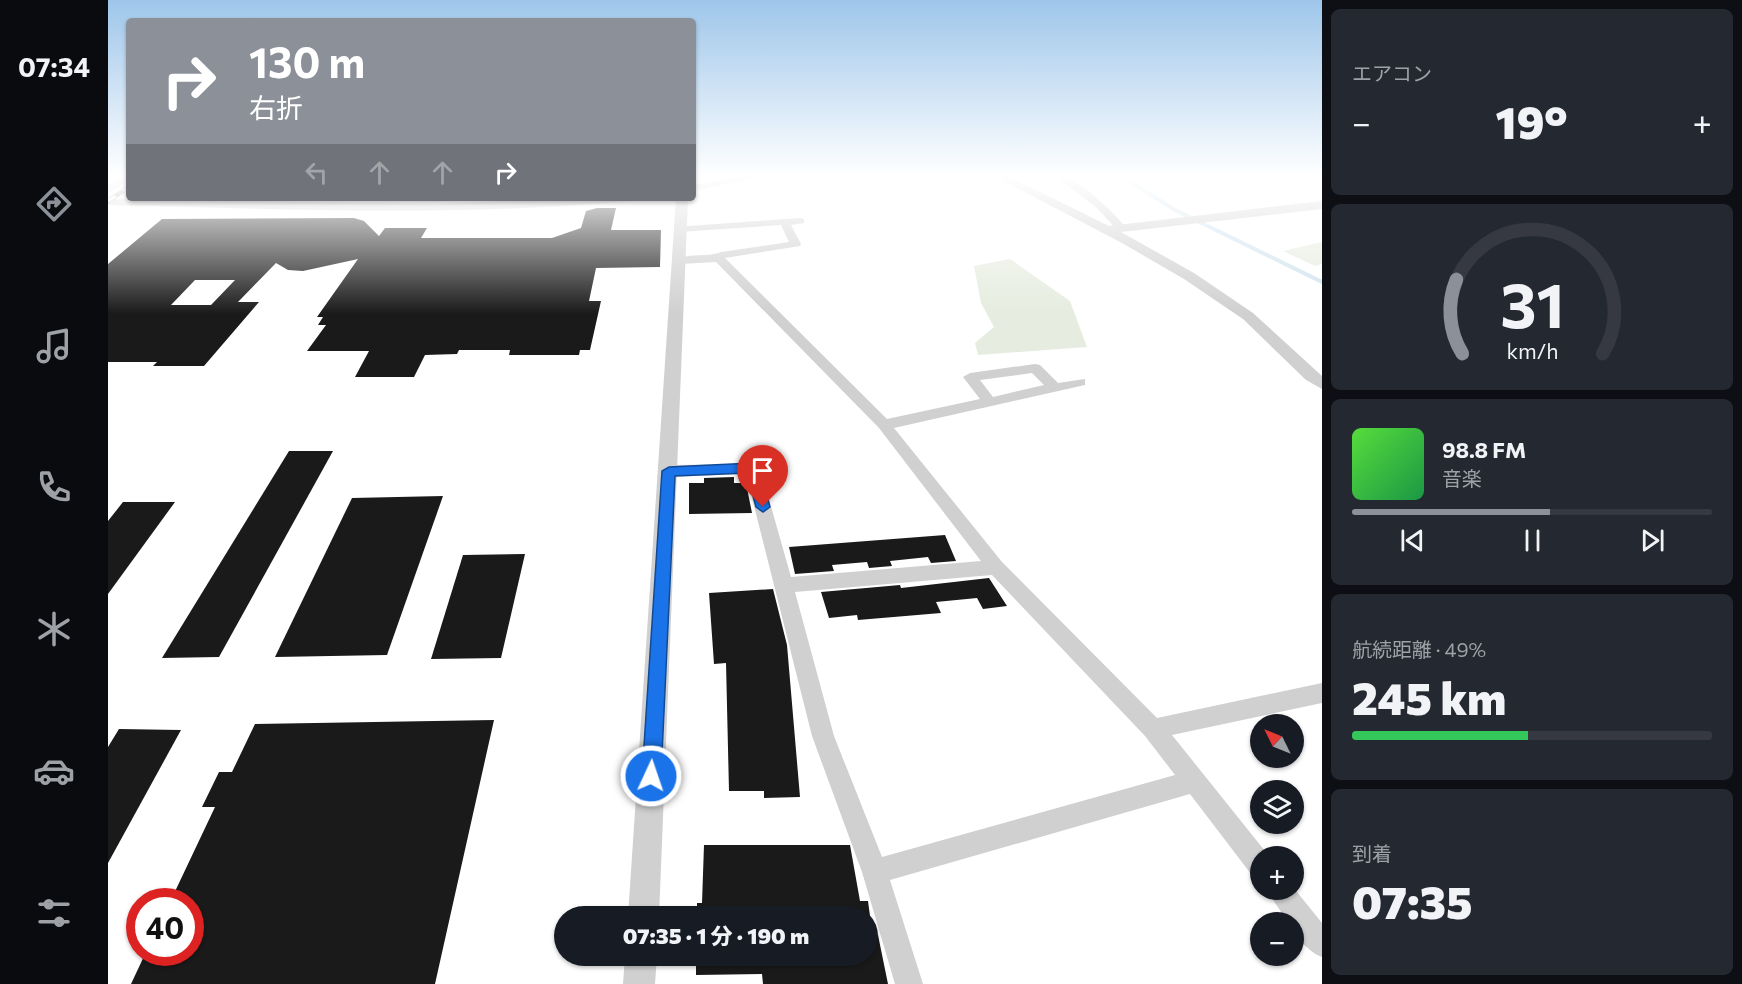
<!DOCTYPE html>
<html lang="ja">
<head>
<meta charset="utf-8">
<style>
  :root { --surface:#171b24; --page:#242831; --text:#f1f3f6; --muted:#9ea1a6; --line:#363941; --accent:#8c9099 }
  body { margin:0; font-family:Commissioner,"Noto Sans JP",sans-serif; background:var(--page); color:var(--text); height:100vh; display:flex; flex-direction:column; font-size:22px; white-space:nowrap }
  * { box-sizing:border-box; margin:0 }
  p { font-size:20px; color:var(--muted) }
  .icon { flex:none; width:33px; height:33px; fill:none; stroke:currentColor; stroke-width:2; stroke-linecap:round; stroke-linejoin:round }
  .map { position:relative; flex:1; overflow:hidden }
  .details { display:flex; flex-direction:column; gap:9px; padding:9px; background:#0d0f14; width:420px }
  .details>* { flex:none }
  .top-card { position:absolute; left:18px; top:18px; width:570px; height:183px; border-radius:6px; box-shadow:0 2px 4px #0004; background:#8c9099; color:#fff; overflow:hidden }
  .needle { width:39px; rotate:313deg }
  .fabs { position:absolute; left:1142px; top:714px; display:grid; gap:12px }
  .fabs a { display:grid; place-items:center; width:54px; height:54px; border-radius:50%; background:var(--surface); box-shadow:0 2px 4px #0004; font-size:30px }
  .speed { position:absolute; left:18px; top:888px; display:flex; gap:12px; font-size:30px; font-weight:700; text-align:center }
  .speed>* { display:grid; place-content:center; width:78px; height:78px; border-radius:50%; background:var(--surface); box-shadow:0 2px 4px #0004; line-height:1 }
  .speed .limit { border:9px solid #d22; background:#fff; color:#111 }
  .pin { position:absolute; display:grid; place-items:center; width:51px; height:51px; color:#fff; margin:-62px -26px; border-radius:50% 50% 50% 0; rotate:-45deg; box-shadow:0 0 6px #0007 }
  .pin .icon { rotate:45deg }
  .me { position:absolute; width:66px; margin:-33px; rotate:3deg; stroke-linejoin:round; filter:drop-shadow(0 0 4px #0008) }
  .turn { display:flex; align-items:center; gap:21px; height:126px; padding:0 24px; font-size:27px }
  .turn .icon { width:78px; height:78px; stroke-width:2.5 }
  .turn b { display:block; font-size:42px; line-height:51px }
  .lanes { display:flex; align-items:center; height:57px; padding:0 24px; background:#0003; justify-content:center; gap:30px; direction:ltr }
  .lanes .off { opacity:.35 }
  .big { font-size:45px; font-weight:800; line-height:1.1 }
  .details .widget { flex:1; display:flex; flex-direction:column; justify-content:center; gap:9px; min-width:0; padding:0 21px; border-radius:9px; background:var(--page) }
  .details .dial { align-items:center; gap:0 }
  .dial svg { height:156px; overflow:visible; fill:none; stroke:var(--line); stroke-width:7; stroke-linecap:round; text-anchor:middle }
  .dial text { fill:var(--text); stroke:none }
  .song { display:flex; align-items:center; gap:18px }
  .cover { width:72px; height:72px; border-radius:9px; background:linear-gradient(135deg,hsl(110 70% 55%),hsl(140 70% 35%)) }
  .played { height:6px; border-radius:3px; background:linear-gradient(90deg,var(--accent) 55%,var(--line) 55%) }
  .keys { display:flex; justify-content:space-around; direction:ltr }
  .heat { display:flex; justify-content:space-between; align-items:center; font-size:33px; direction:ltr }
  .charge { height:9px; border-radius:4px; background:linear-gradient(90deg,#34c759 49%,var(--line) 0) }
  .trip { position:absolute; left:446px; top:906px; width:324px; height:60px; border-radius:30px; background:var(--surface); box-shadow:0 2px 4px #0004; font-weight:800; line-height:60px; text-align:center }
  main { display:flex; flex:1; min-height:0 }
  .dock { display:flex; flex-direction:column; width:108px; justify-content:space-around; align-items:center; background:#090b0e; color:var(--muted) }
  .dock .icon { width:42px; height:42px }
  .dock .active { color:var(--accent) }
  .dock b { font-size:27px; color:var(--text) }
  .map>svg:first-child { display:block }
  .green { fill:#e6ecdf }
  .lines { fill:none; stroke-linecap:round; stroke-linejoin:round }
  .stream { stroke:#cfe2ee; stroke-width:4 }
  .building { fill:#1a1a1a; fill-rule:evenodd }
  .minor { fill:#d0d0d0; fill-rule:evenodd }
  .tertiary { fill:#d0d0d0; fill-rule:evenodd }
  .rail-casing { stroke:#888; stroke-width:4.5 }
  .rail { stroke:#fff; stroke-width:3; stroke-dasharray:9; stroke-linecap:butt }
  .route { fill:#1a73e8; stroke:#114b97; stroke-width:1.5 }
</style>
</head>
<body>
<main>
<nav class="dock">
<b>07:34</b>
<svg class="icon active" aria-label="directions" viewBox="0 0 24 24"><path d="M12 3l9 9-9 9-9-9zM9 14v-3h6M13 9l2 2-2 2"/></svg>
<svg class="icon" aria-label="music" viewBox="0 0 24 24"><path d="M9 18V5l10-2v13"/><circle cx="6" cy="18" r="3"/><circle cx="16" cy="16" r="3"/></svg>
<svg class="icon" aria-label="phone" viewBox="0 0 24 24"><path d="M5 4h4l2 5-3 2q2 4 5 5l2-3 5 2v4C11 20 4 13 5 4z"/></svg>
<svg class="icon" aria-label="climate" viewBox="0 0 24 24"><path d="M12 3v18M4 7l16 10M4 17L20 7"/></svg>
<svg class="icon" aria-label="car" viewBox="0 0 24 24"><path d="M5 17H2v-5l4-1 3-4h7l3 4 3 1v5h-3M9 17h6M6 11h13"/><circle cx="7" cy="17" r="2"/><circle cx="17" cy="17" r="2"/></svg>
<svg class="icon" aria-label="filters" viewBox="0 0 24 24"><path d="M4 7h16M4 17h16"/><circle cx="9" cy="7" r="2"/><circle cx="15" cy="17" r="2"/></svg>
</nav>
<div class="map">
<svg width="1214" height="984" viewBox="0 0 1214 984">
  <rect width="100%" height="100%" fill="#fff"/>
  <g class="green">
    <path d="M 1214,242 L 1214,264 L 1207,266 L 1175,251 Z"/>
    <path d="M 902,259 L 962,301 L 979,347 L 870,355 L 867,343 L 886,327 L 873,303 L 866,266 Z"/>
  </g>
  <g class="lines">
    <path class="stream" d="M 1013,176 L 1067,210 L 1214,282"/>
  </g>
  <g class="building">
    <path d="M 489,208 L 508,208 L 503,230 L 553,230 L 552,267 L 488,268 L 481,301 L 493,301 L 482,350 L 472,350 L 471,355 L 401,355 L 402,350 L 351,350 L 349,354 L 317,355 L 306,377 L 247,377 L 261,351 L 199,351 L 218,325 L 210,325 L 215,317 L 209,317 L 250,259 L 195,271 L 180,270 L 168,263 L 130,302 L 151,302 L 96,366 L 45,366 L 49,362 L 0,362 L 0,264 L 54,219 L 246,218 L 256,221 L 271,236 L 277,228 L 319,228 L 313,238 L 444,238 L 473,228 L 478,211 ZM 87,280 L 127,280 L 103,305 L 63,305 Z"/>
    <path d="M 181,451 L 225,451 L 111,657 L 54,658 Z"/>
    <path d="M 626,477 L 626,483 L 638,483 L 644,513 L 581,514 L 581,483 L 596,483 L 596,478 Z"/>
    <path d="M 335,496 L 279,655 L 167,657 L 244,498 Z"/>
    <path d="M 15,502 L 67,502 L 0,594 L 0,521 Z"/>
    <path d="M 837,535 L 848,561 L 823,563 L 820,557 L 782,561 L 784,566 L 761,568 L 759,562 L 724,565 L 726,571 L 687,574 L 681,547 Z"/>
    <path d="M 417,554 L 393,658 L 323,659 L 355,555 Z"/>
    <path d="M 881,578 L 899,606 L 875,609 L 869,598 L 828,602 L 833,613 L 750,620 L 749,615 L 721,618 L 713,592 L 792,585 L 793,588 Z"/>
    <path d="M 665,589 L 679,645 L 692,797 L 656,798 L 656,791 L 621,791 L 618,663 L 606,664 L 601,593 Z"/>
    <path d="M 386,720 L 327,984 L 23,984 L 38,952 L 82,952 L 82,902 L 62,902 L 107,807 L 94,807 L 111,772 L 124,772 L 147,724 Z"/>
    <path d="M 11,729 L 73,730 L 0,863 L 0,747 Z"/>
    <path d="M 596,845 L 742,845 L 752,901 L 760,901 L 762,916 L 589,916 L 589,903 L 594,903 Z"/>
    <path d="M 759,935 L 770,935 L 780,984 L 655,984 L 654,974 L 588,975 L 588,956 L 759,956 Z"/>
  </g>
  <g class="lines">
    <g class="minor">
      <path d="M 947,176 C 971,176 1002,210 1018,227 L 1018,231 L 1010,231 L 990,209 Z"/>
      <path d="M 692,218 L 696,219 L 696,223 L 683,225 L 693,244 L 692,246 L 617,258 L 779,419 L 872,399 L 855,377 L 862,373 L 927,364 L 932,365 L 950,383 L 977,379 L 977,385 L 786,428 L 894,562 L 1049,718 L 1214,683 L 1214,703 L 1064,735 L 1161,856 L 1152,856 L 1152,878 L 1143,874 L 1082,794 L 782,880 L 815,984 L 787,984 L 754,872 L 704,736 L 638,474 L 561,477 L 553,471 L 561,465 L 651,464 L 683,577 L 873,561 L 771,428 L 608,262 L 572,264 L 566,261 C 578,252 600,258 613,252 L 681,242 L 673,225 L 571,232 L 566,229 L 567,227 ZM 924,373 L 936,385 L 885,397 L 872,380 ZM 884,575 L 1037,736 L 1067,775 L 774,857 L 726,736 L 687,592 Z"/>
      <path d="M 1185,887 L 1214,923 L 1214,957 C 1202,953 1185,936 1185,922 L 1180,922 L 1158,890 L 1185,890 Z"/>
    </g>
    <g class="tertiary">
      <path d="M 13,176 L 21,176 L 21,180 L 0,193 L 0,185 Z"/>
      <path d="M 632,176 L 656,176 L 585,191 L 585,185 Z"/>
      <path d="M 886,176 L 900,176 L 1001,226 L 1214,201 L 1214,209 L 1013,232 L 1086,273 L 1145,313 L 1214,376 L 1214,389 L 1198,380 L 1135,319 L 1076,279 L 1014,243 Z"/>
      <path d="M 482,198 L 527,198 L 521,201 C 348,217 174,209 0,205 L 0,199 L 328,204 Z"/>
      <path d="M 568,198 L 580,198 L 551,916 L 520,916 Z"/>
      <path d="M 517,956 L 549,956 L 547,984 L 515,984 Z"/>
    </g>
    <defs>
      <path id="rail" d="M 0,201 L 21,187"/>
    </defs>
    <use href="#rail" class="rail-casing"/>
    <use href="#rail" class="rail"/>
  </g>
  <linearGradient id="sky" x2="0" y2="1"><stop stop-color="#9ec6ea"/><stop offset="0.56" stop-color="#fff"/><stop offset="1" stop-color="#fff" stop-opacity="0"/></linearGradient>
  <rect width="1214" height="314" fill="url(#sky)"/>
  <path class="route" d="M 645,463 L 651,468 L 662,507 L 655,512 L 648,507 L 639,473 L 567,476 L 553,776 L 550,783 L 543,785 L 536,783 L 534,776 L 554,471 L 561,467 Z"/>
</svg>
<div class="fabs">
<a><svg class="needle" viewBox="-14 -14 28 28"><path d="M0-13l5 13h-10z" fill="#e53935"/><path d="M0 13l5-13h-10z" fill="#9ea1a6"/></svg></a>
<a><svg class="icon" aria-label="layers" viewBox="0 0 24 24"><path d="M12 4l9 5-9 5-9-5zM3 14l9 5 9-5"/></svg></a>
<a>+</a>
<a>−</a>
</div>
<div class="speed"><div class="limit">40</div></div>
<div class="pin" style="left:655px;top:507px;background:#d93025"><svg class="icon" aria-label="arrive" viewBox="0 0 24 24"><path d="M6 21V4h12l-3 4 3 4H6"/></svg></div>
<svg class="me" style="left:543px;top:776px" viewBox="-20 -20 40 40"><circle r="17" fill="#1a73e8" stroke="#fff" stroke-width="3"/><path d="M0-11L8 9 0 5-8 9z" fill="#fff"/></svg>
<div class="trip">07:35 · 1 分 · 190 m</div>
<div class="top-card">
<div class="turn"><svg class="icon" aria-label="right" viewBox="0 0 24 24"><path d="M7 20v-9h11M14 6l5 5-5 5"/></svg><div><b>130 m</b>右折</div></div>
<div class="lanes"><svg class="icon off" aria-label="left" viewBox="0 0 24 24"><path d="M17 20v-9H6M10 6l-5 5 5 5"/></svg><svg class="icon off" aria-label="ahead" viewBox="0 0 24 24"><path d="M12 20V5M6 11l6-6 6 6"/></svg><svg class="icon off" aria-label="ahead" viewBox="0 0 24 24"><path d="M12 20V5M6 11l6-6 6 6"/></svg><svg class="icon" aria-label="right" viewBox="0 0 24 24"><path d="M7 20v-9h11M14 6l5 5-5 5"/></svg></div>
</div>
</div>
<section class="details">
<div class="widget"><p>エアコン</p>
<div class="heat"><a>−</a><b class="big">19°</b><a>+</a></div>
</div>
<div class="widget dial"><svg viewBox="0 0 100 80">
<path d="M14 69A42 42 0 1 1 86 69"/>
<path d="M14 69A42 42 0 0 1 11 31" stroke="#8c9099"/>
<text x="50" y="56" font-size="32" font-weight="700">31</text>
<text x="50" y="72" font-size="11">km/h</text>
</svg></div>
<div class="widget">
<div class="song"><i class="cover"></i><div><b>98.8 FM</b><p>音楽</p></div></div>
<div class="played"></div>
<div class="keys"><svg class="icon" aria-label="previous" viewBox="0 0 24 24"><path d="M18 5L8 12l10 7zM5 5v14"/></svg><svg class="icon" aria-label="pause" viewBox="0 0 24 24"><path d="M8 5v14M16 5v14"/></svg><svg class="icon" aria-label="next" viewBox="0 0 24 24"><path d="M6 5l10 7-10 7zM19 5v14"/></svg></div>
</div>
<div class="widget"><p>航続距離 · 49%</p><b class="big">245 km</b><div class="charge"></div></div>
<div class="widget"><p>到着</p><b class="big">07:35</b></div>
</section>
</main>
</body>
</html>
